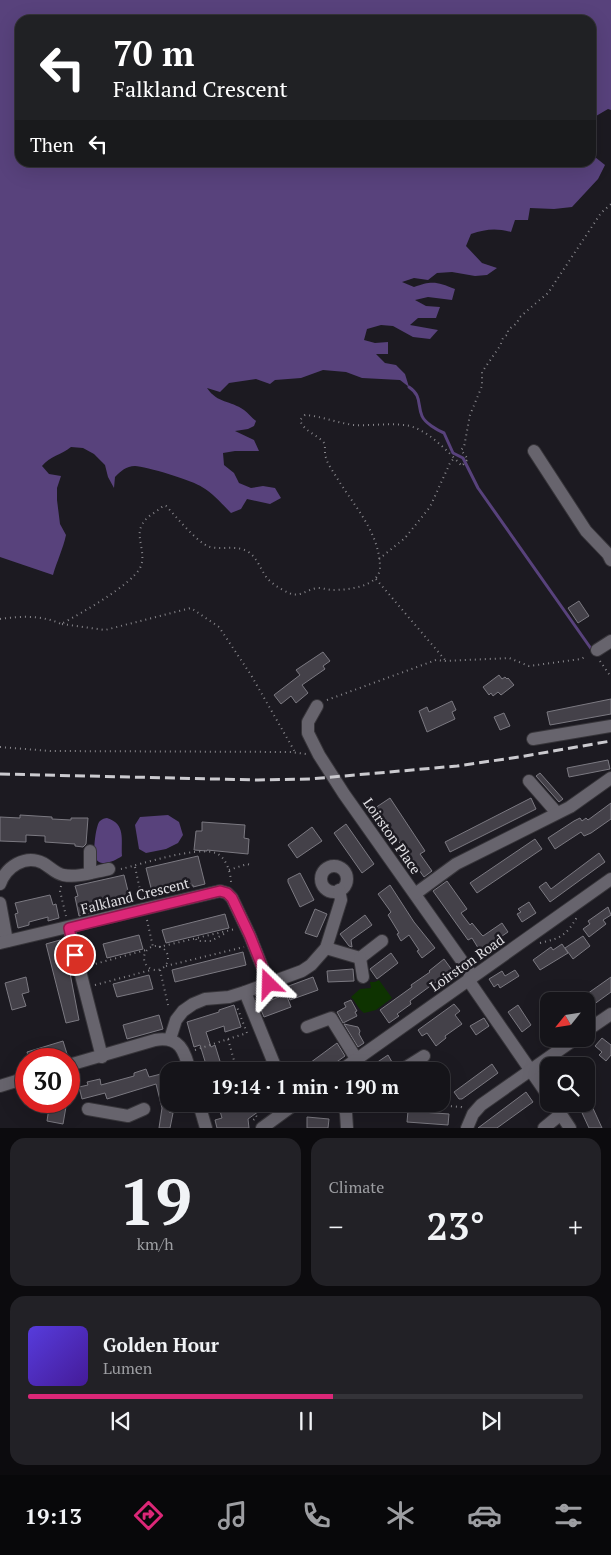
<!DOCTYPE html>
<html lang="en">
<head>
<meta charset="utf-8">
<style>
  :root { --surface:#151419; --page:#222126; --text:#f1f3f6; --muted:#9d9ea2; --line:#343338; --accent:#db2777 }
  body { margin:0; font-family:"PT Serif",serif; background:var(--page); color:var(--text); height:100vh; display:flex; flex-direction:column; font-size:19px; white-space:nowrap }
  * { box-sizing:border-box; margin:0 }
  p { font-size:16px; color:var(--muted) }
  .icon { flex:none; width:28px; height:28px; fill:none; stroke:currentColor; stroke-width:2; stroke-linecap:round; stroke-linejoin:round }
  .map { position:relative; height:1128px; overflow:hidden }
  .side { display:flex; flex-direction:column; gap:10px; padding:10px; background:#0c0b0e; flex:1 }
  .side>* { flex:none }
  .top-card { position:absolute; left:15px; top:15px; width:581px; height:152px; border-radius:15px; box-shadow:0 5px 20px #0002,0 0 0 1px var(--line); background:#202124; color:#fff; overflow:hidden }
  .needle { width:32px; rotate:240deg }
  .fabs { position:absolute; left:540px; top:992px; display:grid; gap:10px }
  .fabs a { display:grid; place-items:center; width:55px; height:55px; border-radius:10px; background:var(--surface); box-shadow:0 5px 20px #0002,0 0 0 1px var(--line); font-size:25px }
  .speed { position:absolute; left:15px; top:1048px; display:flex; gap:10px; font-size:25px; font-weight:700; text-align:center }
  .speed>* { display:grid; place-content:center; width:65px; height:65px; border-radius:50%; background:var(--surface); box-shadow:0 5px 20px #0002,0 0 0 1px var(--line); line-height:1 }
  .speed .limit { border:8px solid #d22; background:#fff; color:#111 }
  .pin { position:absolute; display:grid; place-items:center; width:42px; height:42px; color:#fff; margin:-21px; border:2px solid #fff; border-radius:50%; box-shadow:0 1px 5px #0007 }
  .me { position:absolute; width:55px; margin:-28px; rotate:338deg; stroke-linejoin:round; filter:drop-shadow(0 0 4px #0008) }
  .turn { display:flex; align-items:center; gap:18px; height:105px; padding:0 15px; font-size:22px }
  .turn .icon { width:65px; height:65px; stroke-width:2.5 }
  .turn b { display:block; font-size:35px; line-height:42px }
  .then { display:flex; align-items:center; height:48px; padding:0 15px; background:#0003; gap:10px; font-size:19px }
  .big { font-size:38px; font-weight:800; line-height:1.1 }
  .side .tile { flex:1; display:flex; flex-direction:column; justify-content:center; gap:8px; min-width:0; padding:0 18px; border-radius:15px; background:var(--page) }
  .side .dial { align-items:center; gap:0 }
  .dial b { font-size:65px; line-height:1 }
  .song { display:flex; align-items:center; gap:15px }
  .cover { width:60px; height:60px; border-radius:8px; background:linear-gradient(135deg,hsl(250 70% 55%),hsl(260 70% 35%)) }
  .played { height:5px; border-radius:2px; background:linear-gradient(90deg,var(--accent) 55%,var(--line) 55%) }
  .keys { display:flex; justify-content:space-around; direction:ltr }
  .heat { display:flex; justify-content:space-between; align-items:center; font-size:28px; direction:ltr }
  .side .tiles { flex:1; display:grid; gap:10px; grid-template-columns:1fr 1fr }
  .tile:last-child { grid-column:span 2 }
  .trip { position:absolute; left:160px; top:1062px; width:290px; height:50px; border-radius:15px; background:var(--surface); box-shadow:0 5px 20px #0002,0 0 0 1px var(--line); font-weight:800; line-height:50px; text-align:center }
  .tab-bar { display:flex; height:80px; justify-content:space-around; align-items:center; background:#08080a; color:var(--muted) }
  .tab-bar .icon { width:35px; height:35px }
  .tab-bar .on { color:var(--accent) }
  .tab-bar b { font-size:22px; color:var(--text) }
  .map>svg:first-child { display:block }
  .green { fill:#0e3301 }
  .water { fill:#58427c }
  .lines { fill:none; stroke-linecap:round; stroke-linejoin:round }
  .stream { stroke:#58427c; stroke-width:3 }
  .building { fill:#444149; stroke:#7b7981 }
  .minor-casing { stroke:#37353a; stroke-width:14 }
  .path { stroke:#87868b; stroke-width:2; stroke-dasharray:1 4; stroke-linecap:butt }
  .minor { stroke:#67646d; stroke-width:12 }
  .rail { stroke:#cbcacf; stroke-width:3; stroke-dasharray:10 5; stroke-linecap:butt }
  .route-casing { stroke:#8e194d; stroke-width:12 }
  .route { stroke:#db2777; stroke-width:9 }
  .labels { text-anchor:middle; stroke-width:5; stroke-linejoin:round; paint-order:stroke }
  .street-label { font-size:14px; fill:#e1e0e4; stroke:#1c1a21 }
</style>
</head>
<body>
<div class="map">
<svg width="611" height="1128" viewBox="0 0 611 1128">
  <rect width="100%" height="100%" fill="#1c1a21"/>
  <path class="green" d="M 379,980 L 392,998 L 376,1010 L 364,1013 C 358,1009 356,1002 351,997 L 360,989 L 371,988 L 370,982 L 375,982 Z"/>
  <g class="water">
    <path d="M 0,0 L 611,0 L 611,110 L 608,109 L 591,119 L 591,20 L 20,20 L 20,162 L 581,163 L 591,162 L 591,159 L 595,157 L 605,165 L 598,179 L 572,207 L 554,209 L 530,208 L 528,220 L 515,220 L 511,232 C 496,228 486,229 471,234 L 466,246 L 482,263 L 497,268 L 487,275 L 475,276 L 452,272 L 437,273 L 428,280 L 414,278 L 402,282 L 414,287 C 432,280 438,282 455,289 L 452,300 L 428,297 L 415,300 L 426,306 L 440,307 L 436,318 L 418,318 L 410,325 L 438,330 L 430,339 L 413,337 L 393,326 L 381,325 L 367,329 L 364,340 L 375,343 L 388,342 L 388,354 L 376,354 L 385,363 L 396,365 L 405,374 L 409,387 L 400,380 L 362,378 L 346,372 L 323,370 L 301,378 L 275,380 L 270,384 L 256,379 L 229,383 L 220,392 L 207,388 C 218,404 230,400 244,410 C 248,413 252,418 256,421 L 254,426 L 248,429 L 235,431 L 254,440 L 259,451 L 235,451 L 223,453 L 224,465 L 234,473 L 239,483 L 251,488 L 263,486 L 275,488 L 281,498 L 270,504 L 247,499 L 241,509 L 231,513 C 222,504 213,493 202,487 C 194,481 145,466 135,466 C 126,466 121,471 115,477 L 114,488 L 108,477 L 105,465 L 94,454 L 83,448 L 71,447 C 61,455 50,456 42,466 L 49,474 L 61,476 L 57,488 L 57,500 L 60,524 L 66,535 C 63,549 57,561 53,575 L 0,557 Z"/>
    <path d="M 168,815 L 179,822 L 183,835 L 178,843 L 166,849 L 146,853 L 139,849 L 135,825 L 140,817 Z"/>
    <path d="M 107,818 C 126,824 121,839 122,856 C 115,861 98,869 95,856 C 93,850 96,824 100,821 C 102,819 105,818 107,818 Z"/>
  </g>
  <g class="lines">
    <path class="stream" d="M 409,387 C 422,396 417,404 422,416 C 425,423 437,430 444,433 L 453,453 L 463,458 L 478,488 L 592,650"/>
  </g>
  <g class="building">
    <path d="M 579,601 L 589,616 L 578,623 L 568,608 Z"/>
    <path d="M 323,652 L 330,661 L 323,666 L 325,669 L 302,685 L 308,693 L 296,703 L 291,696 L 281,704 L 274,695 L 300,675 L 296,670 Z"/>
    <path d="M 499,675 L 502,679 L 505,677 L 507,679 L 508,678 L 514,685 L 501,695 L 498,692 L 493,696 L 491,693 L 489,695 L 483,687 Z"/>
    <path d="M 611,699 L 611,714 L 550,725 L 547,712 Z"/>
    <path d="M 452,701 L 456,710 L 452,712 L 455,719 L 427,732 L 419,711 L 427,707 L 429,712 Z"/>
    <path d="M 504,713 L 510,726 L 500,730 L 494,717 Z"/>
    <path d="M 608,760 L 610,769 L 569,777 L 567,768 Z"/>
    <path d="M 540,773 L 563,799 L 559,802 L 536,776 Z"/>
    <path d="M 390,798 L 425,851 L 420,854 L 432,871 L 424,877 L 375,808 Z"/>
    <path d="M 531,798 L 536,809 L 450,852 L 445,842 Z"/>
    <path d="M 611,803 L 611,819 L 591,833 L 584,836 L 581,832 L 555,849 L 548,838 L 574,821 L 580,818 L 582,821 L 586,818 L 588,820 Z"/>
    <path d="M 20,815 L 52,817 L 52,819 L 71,820 L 71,818 L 88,818 L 86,844 L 83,847 L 75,846 L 75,844 L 45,842 L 45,836 L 26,835 L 26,842 L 0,841 L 0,817 L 20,818 Z"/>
    <path d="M 202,822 L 245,825 L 244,838 L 249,839 L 248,854 L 207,850 L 207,851 L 194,850 L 196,831 L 202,831 Z"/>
    <path d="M 346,824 L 374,864 L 362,873 L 334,833 Z"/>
    <path d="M 312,827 L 322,841 L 297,858 L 288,845 Z"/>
    <path d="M 535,839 L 542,849 L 477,893 L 470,883 Z"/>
    <path d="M 599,853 L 605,862 L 550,902 L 539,887 L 546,882 L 551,889 Z"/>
    <path d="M 198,856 L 205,884 L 193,887 L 193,885 L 153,896 L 146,868 Z"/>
    <path d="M 300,873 L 314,900 L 300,907 L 288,882 L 288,879 Z"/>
    <path d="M 124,875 L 131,903 L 91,911 L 91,913 L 79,916 L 75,897 L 78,896 L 75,886 Z"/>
    <path d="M 447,881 L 467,909 L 461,913 L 470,925 L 472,923 L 481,934 L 483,936 L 502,923 L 508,932 L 480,951 L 472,938 L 468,940 L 433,891 Z"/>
    <path d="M 390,885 L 414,922 L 435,948 L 422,958 L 417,951 L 419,950 L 409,935 L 401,941 L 397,934 L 399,933 L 388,915 L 391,912 L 378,894 Z"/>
    <path d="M 50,895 L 53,905 L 56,904 L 59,918 L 48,921 L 48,917 L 29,922 L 29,925 L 18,928 L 15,914 L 18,913 L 15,903 Z"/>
    <path d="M 529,902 L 536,913 L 522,922 L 517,914 L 521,912 L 518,909 Z"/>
    <path d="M 608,907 L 611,915 L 603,920 L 606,924 L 589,937 L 583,929 L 590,924 L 588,921 Z"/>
    <path d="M 315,909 L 327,914 L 317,937 L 305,933 Z"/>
    <path d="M 225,914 L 229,928 L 166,943 L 162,930 Z"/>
    <path d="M 365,915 L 372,925 L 351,940 L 352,947 L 349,946 L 340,934 Z"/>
    <path d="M 139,935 L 143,949 L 107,958 L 103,944 Z"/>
    <path d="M 583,936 L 590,946 L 573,959 L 565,948 Z"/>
    <path d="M 60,940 L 68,973 L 70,973 L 79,1020 L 66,1023 L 46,944 Z"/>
    <path d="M 562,944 L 568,953 L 540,970 L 533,960 L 551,947 L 553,950 Z"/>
    <path d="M 243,952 L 246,965 L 175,982 L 172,970 Z"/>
    <path d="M 391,953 L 398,963 L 377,979 L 370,969 Z"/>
    <path d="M 444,959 L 452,970 L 410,1001 L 411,1004 L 397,1014 L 399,1016 L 389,1023 L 380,1010 L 412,987 L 411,985 L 430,972 L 429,971 Z"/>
    <path d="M 353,969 L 354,981 L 328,982 L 327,971 Z"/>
    <path d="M 515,970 L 519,976 L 500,988 L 498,984 L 494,987 L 489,979 L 502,971 L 505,976 Z"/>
    <path d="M 149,975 L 153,989 L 117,997 L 113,984 Z"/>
    <path d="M 26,977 L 29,992 L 22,994 L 26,1006 L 12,1010 L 5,983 Z"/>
    <path d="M 313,977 L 318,990 L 290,1000 L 286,987 Z"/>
    <path d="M 611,977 L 611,992 L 586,1010 L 586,1001 L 577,1001 Z"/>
    <path d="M 286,994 L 291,1007 L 264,1017 L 259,1005 Z"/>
    <path d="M 351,1000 L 357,1011 L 355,1012 L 357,1016 L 343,1023 L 337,1012 L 346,1007 L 344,1003 Z"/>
    <path d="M 454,1004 L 460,1011 L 455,1015 L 462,1024 L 445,1036 L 446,1038 L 436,1046 L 427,1033 L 422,1036 L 418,1030 Z"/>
    <path d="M 234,1005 L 241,1027 L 225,1032 L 224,1026 L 206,1032 L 211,1047 L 215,1045 L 223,1071 L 208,1071 L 200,1045 L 194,1047 L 187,1022 L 219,1012 L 219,1010 Z"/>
    <path d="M 518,1005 L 531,1025 L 522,1032 L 508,1012 Z"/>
    <path d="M 159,1015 L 163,1029 L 127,1039 L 123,1025 Z"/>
    <path d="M 484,1018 L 489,1026 L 476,1035 L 470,1026 Z"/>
    <path d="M 344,1024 L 358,1027 L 360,1031 L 359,1034 L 364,1043 L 358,1047 Z"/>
    <path d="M 602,1038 L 611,1045 L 611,1055 L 606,1061 L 599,1055 L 602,1052 L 595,1046 Z"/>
    <path d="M 63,1041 L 67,1054 L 53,1059 L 29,1059 L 27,1052 Z"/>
    <path d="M 337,1043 L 345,1056 L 324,1071 L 299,1071 Z"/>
    <path d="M 388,1055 L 392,1062 L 389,1064 L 391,1068 L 386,1071 L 364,1071 Z"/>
    <path d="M 492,1064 L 498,1073 L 462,1099 L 459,1099 L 454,1092 Z"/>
    <path d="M 146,1069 L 149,1077 L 169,1072 L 169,1112 L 173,1113 L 170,1128 L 159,1128 L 162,1108 L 156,1084 L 107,1099 L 105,1093 L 82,1099 L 79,1087 L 88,1085 L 87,1082 L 100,1079 L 101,1085 L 134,1076 L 134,1073 Z"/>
    <path d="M 526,1092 L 533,1102 L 497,1128 L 478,1128 Z"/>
    <path d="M 50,1101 L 67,1101 L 63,1124 L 47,1121 Z"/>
    <path d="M 218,1104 L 269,1104 L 248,1119 L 249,1128 L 217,1128 L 215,1120 L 222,1118 Z"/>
    <path d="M 578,1104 L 591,1104 L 602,1128 L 589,1128 Z"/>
    <path d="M 408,1111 L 449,1114 L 448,1125 L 407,1122 Z"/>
    <path d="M 307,1117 L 329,1119 L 328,1128 L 307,1128 Z"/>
  </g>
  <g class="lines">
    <defs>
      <g id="minor">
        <path d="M 534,451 L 586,531 L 608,554 L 611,560"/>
        <path d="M 597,650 L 611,641"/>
        <path d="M 317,706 L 308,722 L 308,733 L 319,755 L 344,794 L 469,971 L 471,984 L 549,1097"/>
        <path d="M 533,739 L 611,726"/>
        <path d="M 529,781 L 557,813"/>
        <path d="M 90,851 L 90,873"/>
        <circle cx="334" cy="879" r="13"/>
        <path d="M 0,884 C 6,867 25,854 43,863 C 50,867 55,873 63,875 C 78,878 94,872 109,869"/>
        <path d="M 415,894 L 456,864 L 570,807 L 611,778"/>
        <path d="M 0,903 L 7,941"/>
        <path d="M 69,928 L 102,1057"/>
        <path d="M 0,943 L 220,891 L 227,893 L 232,898 L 250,936 L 269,984"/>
        <path d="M 326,948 L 360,958 L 382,941"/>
        <path d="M 360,958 L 363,977"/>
        <path d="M 245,992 L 277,1071"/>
        <path d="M 307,1027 L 331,1018 L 357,1060"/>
        <path d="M 586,1031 L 611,1014"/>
        <path d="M 170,1039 L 176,1020 L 183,1011 L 193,1004 L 205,999 L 229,997 L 245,992 L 302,971 L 311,965 L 326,948 L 341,900 L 339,890"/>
        <path d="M 69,1065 L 155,1040 C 180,1036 184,1050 190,1071"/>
        <path d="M 340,1071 L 611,879"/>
        <path d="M 400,1071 L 424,1056"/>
        <path d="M 0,1086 L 26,1078"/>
        <path d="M 199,1104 L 206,1128"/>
        <path d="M 343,1104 L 346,1113 L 347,1128"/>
        <path d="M 554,1104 L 570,1128"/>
        <path d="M 88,1109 L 128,1116 L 144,1109"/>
        <path d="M 262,1128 L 295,1104"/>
        <path d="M 467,1128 L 473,1114 L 481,1105 L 575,1039"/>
        <path d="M 544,1128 L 561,1114"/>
      </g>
    </defs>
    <use href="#minor" class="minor-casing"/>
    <g class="path">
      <path d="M 379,559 L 405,538 L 430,507 L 450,463 L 454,458"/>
      <path d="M 376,579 L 446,661"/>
      <path d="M 0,619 C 21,616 42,615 61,624 C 80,614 130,586 140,568 C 147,555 136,538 141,527 C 145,516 156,513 163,506 L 166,506 C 176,516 197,543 210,547 C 223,550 235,545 247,551 C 258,558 260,569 267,578 C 272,584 282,590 289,593 C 300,598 307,589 318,588 C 323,588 328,590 333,590 C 347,590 379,587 380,568 C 380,533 354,506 337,478 C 333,471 328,465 326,458 C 324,453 326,448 324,443 C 317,434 304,432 300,420 L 305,415 C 321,416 337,423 354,425 C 370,426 387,423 404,425 C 426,427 447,451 462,466 L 468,459 L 461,450 L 464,447 L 470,415 L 482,386 L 482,372 L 500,346 L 503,338 L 508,334 L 508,330 L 517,323 L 519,318 L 529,309 L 548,293 L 601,213 L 611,204"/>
      <path d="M 62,624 L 105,630 L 191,608 L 219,627 L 251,675 L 295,752"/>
      <path d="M 600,661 L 611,677"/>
      <path d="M 327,700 L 436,660 L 446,661 L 509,658 L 529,666 L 581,659 L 587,656"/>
      <path d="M 0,747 L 50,751 L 291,752 L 306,754"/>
      <path d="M 135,867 L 142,899"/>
      <path d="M 121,869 C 142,864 196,846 216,853 C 226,857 231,873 231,883"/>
      <path d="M 229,870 L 247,864 L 251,865"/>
      <path d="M 61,886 L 60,891 L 66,916"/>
      <path d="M 147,920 L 153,947"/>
      <path d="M 196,939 L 197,941 L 211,941 L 224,934 L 225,932"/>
      <path d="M 540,943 C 561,938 566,936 577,917"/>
      <circle cx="156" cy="958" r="12"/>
      <path d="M 159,947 L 235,929"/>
      <path d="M 91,965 L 146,950"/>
      <path d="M 166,966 L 244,947"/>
      <path d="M 160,970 L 169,1009"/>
      <path d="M 95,985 L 151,970"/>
      <path d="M 228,1039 L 247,1033 L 237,1007"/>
      <path d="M 195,1050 L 228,1039 L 237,1071"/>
      <path d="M 247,1104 L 257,1117 L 252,1121"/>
      <path d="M 426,1104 L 461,1107 L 465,1109"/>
      <path d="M 211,1108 L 225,1104"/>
    </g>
    <use href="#minor" class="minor"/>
    <path class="rail" d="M 0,774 L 258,780 L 310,779 L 457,766 L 519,757 L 611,741"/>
  </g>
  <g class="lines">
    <defs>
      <path id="route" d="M 75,955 L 69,928 L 220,891 L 227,893 L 232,898 L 250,936 L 269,984"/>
    </defs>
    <use href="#route" class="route-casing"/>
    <use href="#route" class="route"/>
  </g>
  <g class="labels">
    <g class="street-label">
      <text transform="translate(392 836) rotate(55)" y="5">Loirston Place</text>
      <text transform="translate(135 896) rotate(-14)" y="5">Falkland Crescent</text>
      <text transform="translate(467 963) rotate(-35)" y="5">Loirston Road</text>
    </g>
  </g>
</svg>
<div class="fabs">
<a><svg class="needle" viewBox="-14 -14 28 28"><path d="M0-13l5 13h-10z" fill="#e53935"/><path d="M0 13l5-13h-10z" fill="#9d9ea2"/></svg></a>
<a><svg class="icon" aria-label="search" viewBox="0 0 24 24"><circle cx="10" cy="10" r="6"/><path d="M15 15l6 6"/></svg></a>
</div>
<div class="speed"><div class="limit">30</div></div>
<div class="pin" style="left:75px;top:955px;background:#d93025"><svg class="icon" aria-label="arrive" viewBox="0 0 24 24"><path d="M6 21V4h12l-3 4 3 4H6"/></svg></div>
<svg class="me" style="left:269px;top:984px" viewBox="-20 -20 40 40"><path d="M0-17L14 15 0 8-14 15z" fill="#db2777" stroke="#fff" stroke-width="4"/></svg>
<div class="trip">19:14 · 1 min · 190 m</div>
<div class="top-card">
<div class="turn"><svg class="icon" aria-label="left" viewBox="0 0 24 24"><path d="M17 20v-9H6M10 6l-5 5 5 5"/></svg><div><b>70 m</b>Falkland Crescent</div></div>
<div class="then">Then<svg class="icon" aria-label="left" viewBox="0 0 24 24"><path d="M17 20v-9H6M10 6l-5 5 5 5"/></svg></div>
</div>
</div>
<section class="side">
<div class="tiles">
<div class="tile dial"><b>19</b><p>km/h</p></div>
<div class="tile"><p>Climate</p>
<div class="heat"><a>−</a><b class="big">23°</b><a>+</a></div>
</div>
<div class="tile">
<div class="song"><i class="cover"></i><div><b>Golden Hour</b><p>Lumen</p></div></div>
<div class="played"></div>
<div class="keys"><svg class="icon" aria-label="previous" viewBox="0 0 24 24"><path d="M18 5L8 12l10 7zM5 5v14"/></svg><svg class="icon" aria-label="pause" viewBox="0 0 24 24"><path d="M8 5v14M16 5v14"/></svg><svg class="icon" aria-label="next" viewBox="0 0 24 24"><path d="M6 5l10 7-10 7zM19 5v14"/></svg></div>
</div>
</div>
</section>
<nav class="tab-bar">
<b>19:13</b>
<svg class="icon on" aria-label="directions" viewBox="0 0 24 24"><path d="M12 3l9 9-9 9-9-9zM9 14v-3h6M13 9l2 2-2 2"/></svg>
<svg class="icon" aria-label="music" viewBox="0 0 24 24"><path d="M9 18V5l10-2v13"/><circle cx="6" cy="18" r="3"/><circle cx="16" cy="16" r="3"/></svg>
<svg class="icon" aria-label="phone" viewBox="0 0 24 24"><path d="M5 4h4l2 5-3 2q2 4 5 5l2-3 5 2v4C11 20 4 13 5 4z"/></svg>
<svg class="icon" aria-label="climate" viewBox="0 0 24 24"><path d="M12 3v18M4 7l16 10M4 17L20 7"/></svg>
<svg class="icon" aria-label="car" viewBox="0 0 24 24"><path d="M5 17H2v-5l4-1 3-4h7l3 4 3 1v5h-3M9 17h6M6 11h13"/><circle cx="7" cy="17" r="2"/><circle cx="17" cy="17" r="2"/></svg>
<svg class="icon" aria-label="filters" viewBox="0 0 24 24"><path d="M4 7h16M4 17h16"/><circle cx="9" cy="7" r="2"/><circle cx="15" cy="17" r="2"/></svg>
</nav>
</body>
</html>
